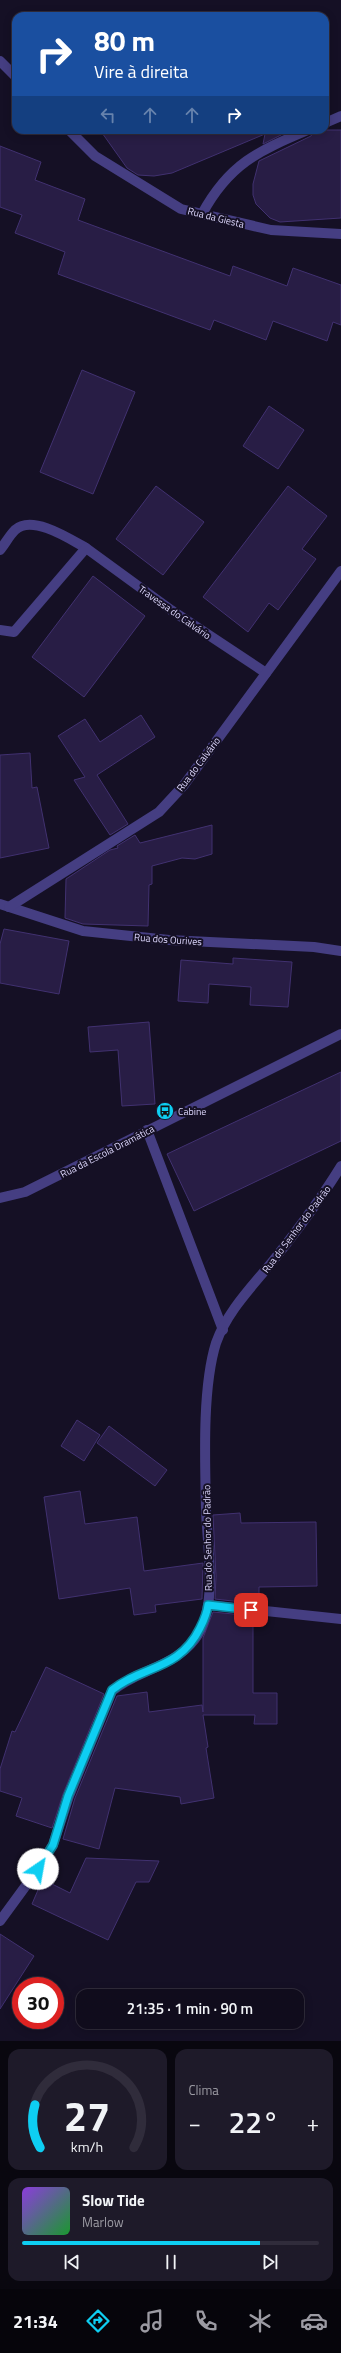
<!DOCTYPE html>
<html lang="pt">
<head>
<meta charset="utf-8">
<style>
  :root { --surface:#100c1c; --page:#1e1a29; --text:#f1f3f6; --muted:#9c9ba3; --line:#302c3b; --accent:#0ecef2 }
  body { margin:0; font-family:"Titillium Web",sans-serif; background:var(--page); color:var(--text); height:100vh; display:flex; flex-direction:column; font-size:15px; white-space:nowrap }
  * { box-sizing:border-box; margin:0 }
  p { font-size:13px; color:var(--muted) }
  .icon { flex:none; width:22px; height:22px; fill:none; stroke:currentColor; stroke-width:2; stroke-linecap:round; stroke-linejoin:round }
  .map { position:relative; height:2041px; overflow:hidden }
  .sheet { display:flex; flex-direction:column; gap:8px; padding:8px; background:#09070f; flex:1 }
  .sheet>* { flex:none }
  .top-card { position:absolute; left:12px; top:12px; width:317px; height:122px; border-radius:12px; box-shadow:0 2px 10px #0003,0 0 0 1px var(--line); background:#1a4fa0; color:#fff; overflow:hidden }
  .speed { position:absolute; left:12px; top:1977px; display:flex; gap:8px; font-size:20px; font-weight:700; text-align:center }
  .speed>* { display:grid; place-content:center; width:52px; height:52px; border-radius:50%; background:var(--surface); box-shadow:0 2px 10px #0003,0 0 0 1px var(--line); line-height:1 }
  .speed .limit { border:6px solid #d22; background:#fff; color:#111 }
  .pin { position:absolute; display:grid; place-items:center; width:34px; height:34px; color:#fff; margin:-17px; border-radius:8px; box-shadow:0 2px 6px #0006 }
  .me { position:absolute; width:44px; margin:-22px; rotate:33deg; stroke-linejoin:round; filter:drop-shadow(0 0 3px #0008) }
  .turn { display:flex; align-items:center; gap:14px; height:84px; padding:0 16px; font-size:18px }
  .turn .icon { width:52px; height:52px; stroke-width:2.5 }
  .turn b { display:block; font-size:28px; line-height:34px }
  .lanes { display:flex; align-items:center; height:38px; padding:0 16px; background:#0003; justify-content:center; gap:20px; direction:ltr }
  .lanes .off { opacity:.35 }
  .big { font-size:30px; font-weight:600; line-height:1.1 }
  .sheet .widget { flex:1; display:flex; flex-direction:column; justify-content:center; gap:6px; min-width:0; padding:0 14px; border-radius:12px; background:var(--page) }
  .sheet .dial { align-items:center; gap:0 }
  .dial svg { height:104px; overflow:visible; fill:none; stroke:var(--line); stroke-width:7; stroke-linecap:round; text-anchor:middle }
  .dial text { fill:var(--text); stroke:none }
  .song { display:flex; align-items:center; gap:12px }
  .cover { width:48px; height:48px; border-radius:6px; background:linear-gradient(135deg,hsl(270 70% 55%),hsl(130 70% 35%)) }
  .played { height:4px; border-radius:2px; background:linear-gradient(90deg,var(--accent) 80%,var(--line) 80%) }
  .keys { display:flex; justify-content:space-around; direction:ltr }
  .heat { display:flex; justify-content:space-between; align-items:center; font-size:22px; direction:ltr }
  .sheet .tiles { flex:1; display:grid; gap:8px; grid-template-columns:1fr 1fr }
  .widget:last-child { grid-column:span 2 }
  .trip { position:absolute; left:76px; top:1989px; width:228px; height:40px; border-radius:12px; background:var(--surface); box-shadow:0 2px 10px #0003,0 0 0 1px var(--line); font-weight:600; line-height:40px; text-align:center }
  .menu { display:flex; height:64px; justify-content:space-around; align-items:center; background:#06050b; color:var(--muted) }
  .menu .icon { width:28px; height:28px }
  .menu .selected { color:var(--accent) }
  .menu b { font-size:18px; color:var(--text) }
  .map>svg:first-child { display:block }
  .building { fill:#281d45; stroke:#413170 }
  .lines { fill:none; stroke-linecap:round; stroke-linejoin:round }
  .minor { stroke:#453e82; stroke-width:10 }
  .tertiary { stroke:#453e82; stroke-width:10 }
  .route-casing { stroke:#09869d; stroke-width:10 }
  .route { stroke:#0ecef2; stroke-width:7 }
  .labels { text-anchor:middle; stroke-width:4; stroke-linejoin:round; paint-order:stroke }
  .street-label { font-size:10px; fill:#ddd7fd; stroke:#151025 }
  .poi-label { font-size:10px; fill:#ddd7fd; stroke:#151025; text-anchor:start }
</style>
</head>
<body>
<div class="map">
<svg width="341" height="2041" viewBox="0 0 341 2041">
  <rect width="100%" height="100%" fill="#151025"/>
  <g class="building">
    <path d="M 100,130 L 291,130 L 263,144 L 265,134 L 172,173 L 154,176 L 138,175 L 127,168 Z"/>
    <path d="M 314,130 L 341,130 L 341,218 L 280,222 L 270,218 L 256,204 L 253,195 L 253,184 L 259,161 L 311,136 Z"/>
    <path d="M 0,146 L 41,162 L 35,180 L 85,199 L 78,220 L 230,276 L 233,266 L 287,286 L 293,268 L 341,285 L 341,325 L 333,322 L 327,341 L 273,321 L 266,340 L 214,320 L 210,330 L 58,274 L 65,252 L 15,233 L 22,215 L 0,207 Z"/>
    <path d="M 82,370 L 135,392 L 93,494 L 40,472 Z"/>
    <path d="M 269,406 L 304,430 L 278,469 L 243,446 Z"/>
    <path d="M 156,486 L 204,522 L 163,575 L 116,539 Z"/>
    <path d="M 288,486 L 327,516 L 302,549 L 316,559 L 278,610 L 269,603 L 248,632 L 203,597 Z"/>
    <path d="M 93,576 L 145,616 L 84,697 L 32,657 Z"/>
    <path d="M 141,715 L 155,737 L 97,775 L 128,824 L 110,835 L 74,780 L 85,777 L 58,736 L 85,719 L 100,742 Z"/>
    <path d="M 30,753 L 32,788 L 37,787 L 49,848 L 0,858 L 0,755 Z"/>
    <path d="M 212,825 L 212,854 L 195,859 L 182,858 L 152,866 L 152,884 L 149,885 L 148,926 L 83,924 L 65,918 L 66,879 L 110,850 L 118,848 L 117,846 L 135,835 L 140,843 Z"/>
    <path d="M 4,929 L 69,941 L 59,994 L 0,983 L 0,944 Z"/>
    <path d="M 233,958 L 292,962 L 288,1007 L 250,1005 L 251,987 L 209,984 L 208,1003 L 178,1001 L 181,960 L 233,964 Z"/>
    <path d="M 149,1022 L 155,1104 L 122,1106 L 118,1050 L 90,1052 L 88,1027 Z"/>
    <path d="M 341,1072 L 341,1141 L 194,1211 L 167,1154 Z"/>
    <path d="M 77,1420 L 100,1435 L 84,1461 L 61,1446 Z"/>
    <path d="M 109,1426 L 167,1470 L 155,1486 L 97,1443 Z"/>
    <path d="M 80,1491 L 85,1524 L 137,1517 L 144,1571 L 203,1563 L 202,1599 L 155,1605 L 156,1612 L 134,1615 L 130,1588 L 59,1599 L 44,1497 Z"/>
    <path d="M 240,1513 L 241,1523 L 316,1522 L 317,1586 L 259,1587 L 259,1604 L 215,1599 L 216,1576 L 213,1515 Z"/>
    <path d="M 213,1612 L 253,1616 L 253,1693 L 277,1693 L 277,1724 L 254,1724 L 255,1715 L 203,1715 L 208,1747 L 206,1748 L 214,1798 L 181,1804 L 180,1797 L 115,1788 L 99,1849 L 63,1839 L 75,1798 L 117,1696 L 147,1692 L 149,1712 L 202,1705 L 203,1712 L 203,1638 Z"/>
    <path d="M 46,1667 L 104,1694 L 63,1794 L 52,1828 L 16,1816 L 22,1798 L 0,1791 L 0,1769 L 12,1731 L 15,1732 Z"/>
    <path d="M 86,1858 L 159,1861 L 149,1882 L 136,1882 L 108,1940 L 32,1904 L 41,1883 L 50,1883 L 70,1893 Z"/>
    <path d="M 0,1934 L 34,1956 L 0,2009 Z"/>
  </g>
  <g class="lines">
    <g class="minor">
      <path d="M 325,123 L 341,116"/>
      <path d="M 202,214 C 229,164 258,151 308,130"/>
      <path d="M 0,550 C 5,544 9,536 15,530 C 32,514 70,539 86,548"/>
      <path d="M 0,630 L 14,632 L 86,548 L 171,610 L 266,673"/>
      <path d="M 0,904 L 83,931 L 169,940 L 314,947 L 341,951"/>
      <path d="M 9,907 L 159,812 L 184,785 L 341,571"/>
      <path d="M 147,1130 L 223,1330"/>
      <path d="M 208,1605 L 341,1619"/>
      <path d="M 0,1921 L 30,1880 L 53,1845 L 69,1796 L 112,1691 C 138,1669 173,1668 195,1639 C 219,1607 207,1548 206,1509 C 205,1461 202,1388 216,1343 C 228,1309 255,1284 276,1257 C 299,1228 322,1197 341,1166"/>
    </g>
    <g class="tertiary">
      <path d="M 0,61 L 16,77"/>
      <path d="M 69,130 L 95,156 L 181,209 L 271,230 L 341,234"/>
      <path d="M 0,1198 L 25,1192 L 341,1034"/>
    </g>
  </g>
  <g class="lines">
    <defs>
      <path id="route" d="M 38,1869 L 53,1845 L 68,1796 L 112,1690 C 143,1665 179,1671 200,1628 C 204,1620 207,1614 208,1605 L 251,1610"/>
    </defs>
    <use href="#route" class="route-casing"/>
    <use href="#route" class="route"/>
  </g>
  <defs>
    <symbol id="bus-disc" viewBox="-11 -11 22 22"><circle r="9.5" fill="#0ecef2" stroke="#151025"/><path d="M-5-6H5V4H4V6H2V4H-2V6H-4V4H-5ZM-3.5-4V0h7V-4ZM-3.5 1.2v1.5H-2V1.2ZM2 1.2v1.5H3.5V1.2Z" fill="#111"/></symbol>
  </defs>
  <g fill-rule="evenodd">
    <use href="#bus-disc" x="155" y="1101" width="20" height="20"/>
  </g>
  <g class="labels">
    <g class="street-label">
      <text transform="translate(216 217) rotate(14)" y="4">Rua da Giesta</text>
      <text transform="translate(175 612) rotate(35)" y="4">Travessa do Calvário</text>
      <text transform="translate(198 764) rotate(-53)" y="4">Rua do Calvário</text>
      <text transform="translate(168 939) rotate(4)" y="4">Rua dos Ourives</text>
      <text transform="translate(107 1151) rotate(-27)" y="4">Rua da Escola Dramática</text>
      <text transform="translate(296 1229) rotate(-53)" y="4">Rua do Senhor do Padrão</text>
      <text transform="translate(207 1538) rotate(-91)" y="4">Rua do Senhor do Padrão</text>
    </g>
    <g class="poi-label">
      <text x="178" y="1115">Cabine</text>
    </g>
  </g>
</svg>
<div class="speed"><div class="limit">30</div></div>
<div class="pin" style="left:251px;top:1610px;background:#d93025"><svg class="icon" aria-label="arrive" viewBox="0 0 24 24"><path d="M6 21V4h12l-3 4 3 4H6"/></svg></div>
<svg class="me" style="left:38px;top:1869px" viewBox="-20 -20 40 40"><circle r="19" fill="#fff"/><path d="M0-13L10 11 0 6-10 11z" fill="#0ecef2"/></svg>
<div class="trip">21:35 · 1 min · 90 m</div>
<div class="top-card">
<div class="turn"><svg class="icon" aria-label="right" viewBox="0 0 24 24"><path d="M7 20v-9h11M14 6l5 5-5 5"/></svg><div><b>80 m</b>Vire à direita</div></div>
<div class="lanes"><svg class="icon off" aria-label="left" viewBox="0 0 24 24"><path d="M17 20v-9H6M10 6l-5 5 5 5"/></svg><svg class="icon off" aria-label="ahead" viewBox="0 0 24 24"><path d="M12 20V5M6 11l6-6 6 6"/></svg><svg class="icon off" aria-label="ahead" viewBox="0 0 24 24"><path d="M12 20V5M6 11l6-6 6 6"/></svg><svg class="icon" aria-label="right" viewBox="0 0 24 24"><path d="M7 20v-9h11M14 6l5 5-5 5"/></svg></div>
</div>
</div>
<section class="sheet">
<div class="tiles">
<div class="widget dial"><svg viewBox="0 0 100 80">
<path d="M14 69A42 42 0 1 1 86 69"/>
<path d="M14 69A42 42 0 0 1 10 36" stroke="#0ecef2"/>
<text x="50" y="56" font-size="32" font-weight="700">27</text>
<text x="50" y="72" font-size="11">km/h</text>
</svg></div>
<div class="widget"><p>Clima</p>
<div class="heat"><a>−</a><b class="big">22°</b><a>+</a></div>
</div>
<div class="widget">
<div class="song"><i class="cover"></i><div><b>Slow Tide</b><p>Marlow</p></div></div>
<div class="played"></div>
<div class="keys"><svg class="icon" aria-label="previous" viewBox="0 0 24 24"><path d="M18 5L8 12l10 7zM5 5v14"/></svg><svg class="icon" aria-label="pause" viewBox="0 0 24 24"><path d="M8 5v14M16 5v14"/></svg><svg class="icon" aria-label="next" viewBox="0 0 24 24"><path d="M6 5l10 7-10 7zM19 5v14"/></svg></div>
</div>
</div>
</section>
<nav class="menu">
<b>21:34</b>
<svg class="icon selected" aria-label="directions" viewBox="0 0 24 24"><path d="M12 3l9 9-9 9-9-9zM9 14v-3h6M13 9l2 2-2 2"/></svg>
<svg class="icon" aria-label="music" viewBox="0 0 24 24"><path d="M9 18V5l10-2v13"/><circle cx="6" cy="18" r="3"/><circle cx="16" cy="16" r="3"/></svg>
<svg class="icon" aria-label="phone" viewBox="0 0 24 24"><path d="M5 4h4l2 5-3 2q2 4 5 5l2-3 5 2v4C11 20 4 13 5 4z"/></svg>
<svg class="icon" aria-label="climate" viewBox="0 0 24 24"><path d="M12 3v18M4 7l16 10M4 17L20 7"/></svg>
<svg class="icon" aria-label="car" viewBox="0 0 24 24"><path d="M5 17H2v-5l4-1 3-4h7l3 4 3 1v5h-3M9 17h6M6 11h13"/><circle cx="7" cy="17" r="2"/><circle cx="17" cy="17" r="2"/></svg>
</nav>
</body>
</html>
